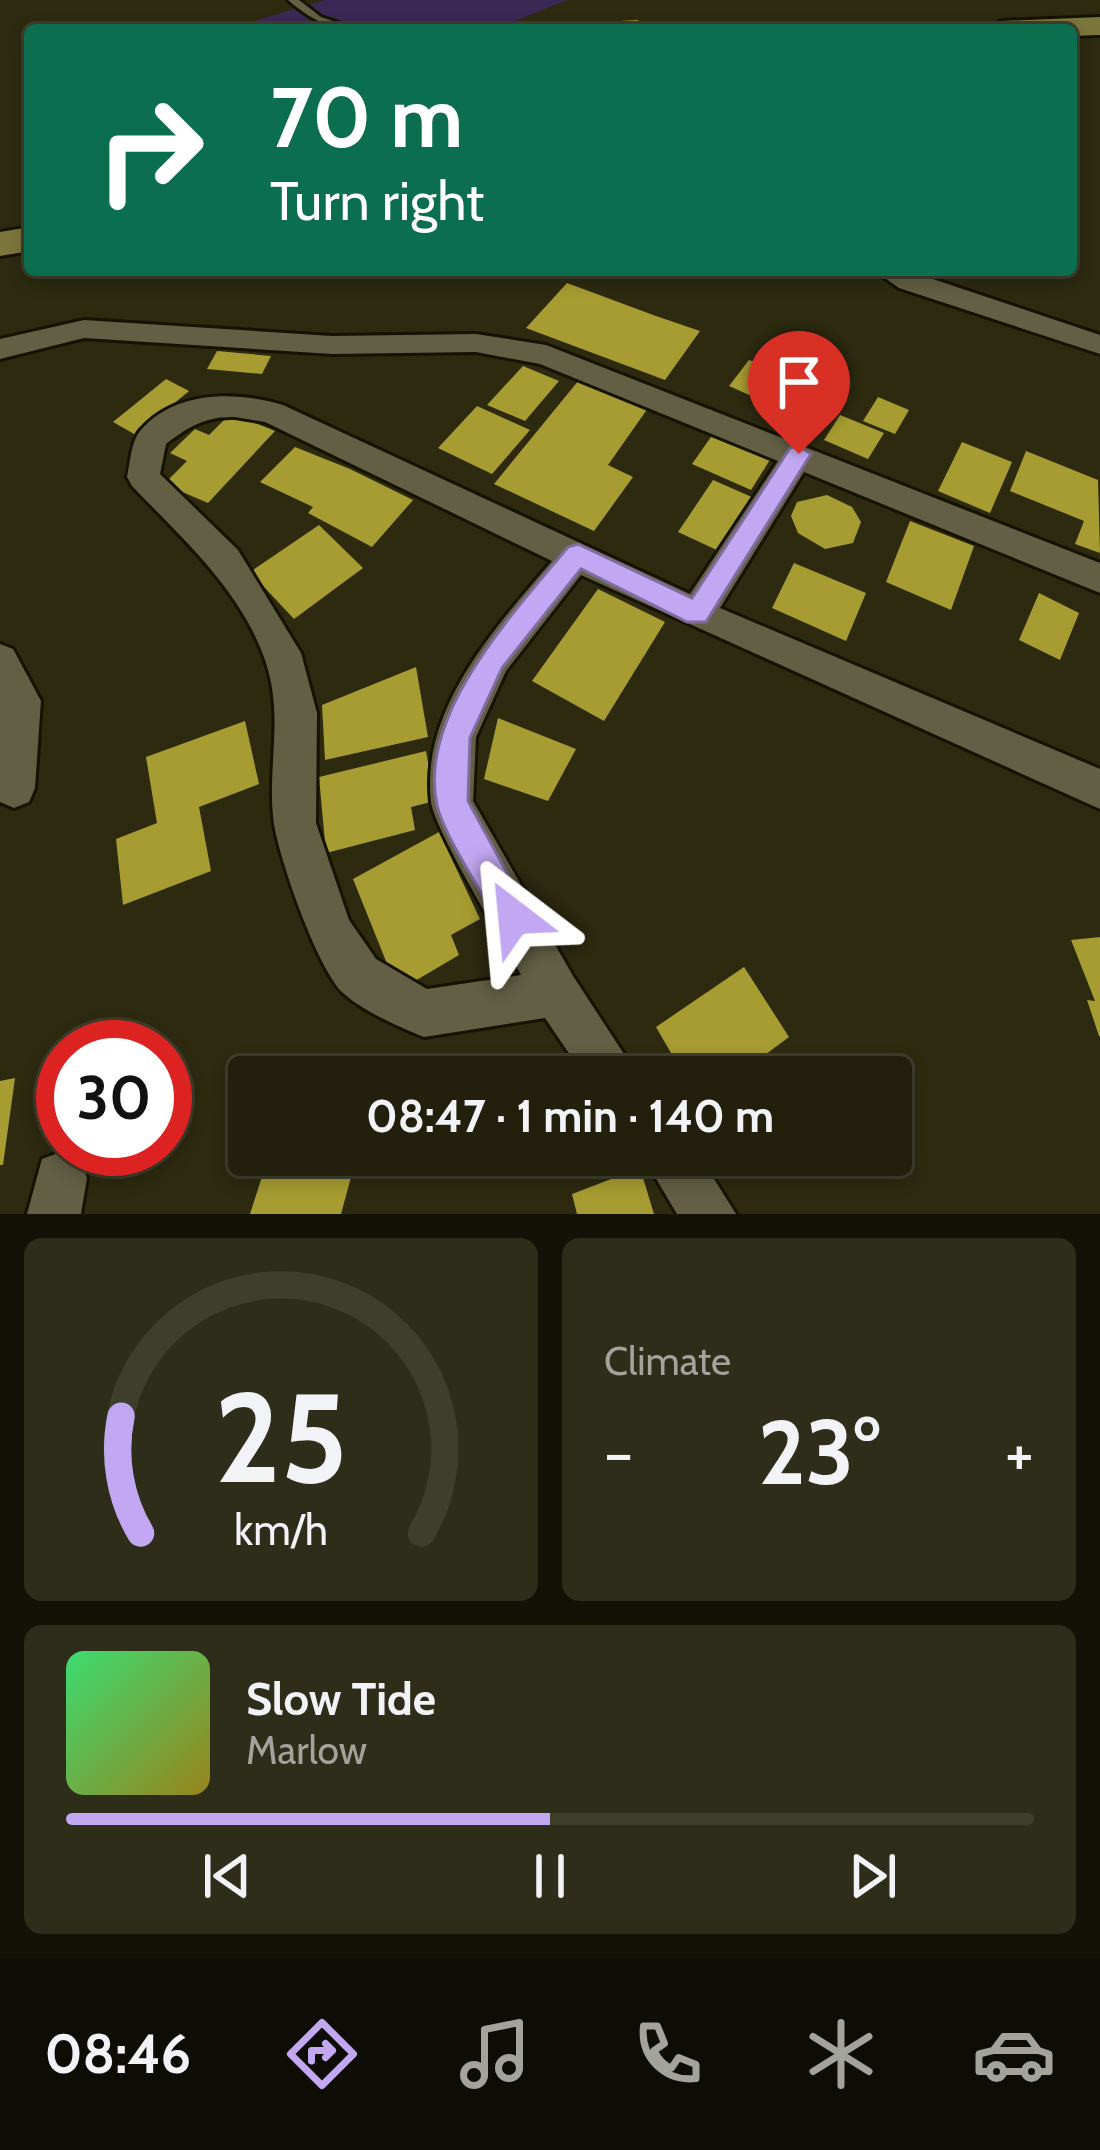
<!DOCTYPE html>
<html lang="en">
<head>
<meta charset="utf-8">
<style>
  :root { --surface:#22200c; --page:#2e2d1a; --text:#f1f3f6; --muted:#a2a39d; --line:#3f3e2d; --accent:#c2a8f2 }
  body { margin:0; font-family:Cabin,sans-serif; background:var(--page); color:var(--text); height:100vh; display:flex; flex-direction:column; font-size:45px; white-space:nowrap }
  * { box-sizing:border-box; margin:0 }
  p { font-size:39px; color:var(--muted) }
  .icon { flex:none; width:66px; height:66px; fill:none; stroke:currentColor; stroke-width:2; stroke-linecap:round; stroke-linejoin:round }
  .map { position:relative; height:1214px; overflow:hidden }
  .drawer { display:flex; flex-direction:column; gap:24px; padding:24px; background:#131207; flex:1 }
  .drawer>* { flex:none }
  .guide { position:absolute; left:24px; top:24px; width:1053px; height:252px; border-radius:12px; box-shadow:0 6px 18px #0003,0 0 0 3px var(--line); background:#0b6e4f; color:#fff; overflow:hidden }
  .speed { position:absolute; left:36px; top:1020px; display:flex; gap:24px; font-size:60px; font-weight:700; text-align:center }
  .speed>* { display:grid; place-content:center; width:156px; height:156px; border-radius:50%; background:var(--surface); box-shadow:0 6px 18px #0003,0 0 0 3px var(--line); line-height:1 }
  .speed .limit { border:18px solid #d22; background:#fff; color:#111 }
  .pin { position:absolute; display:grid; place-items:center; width:102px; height:102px; color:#fff; margin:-123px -51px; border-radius:50% 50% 50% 0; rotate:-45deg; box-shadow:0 0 12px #0007 }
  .pin .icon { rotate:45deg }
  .me { position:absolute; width:132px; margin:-66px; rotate:331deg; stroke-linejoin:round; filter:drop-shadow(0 0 9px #0008) }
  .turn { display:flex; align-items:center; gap:42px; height:252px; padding:0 48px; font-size:54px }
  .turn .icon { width:156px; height:156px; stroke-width:2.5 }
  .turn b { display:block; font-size:84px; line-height:102px }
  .big { font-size:90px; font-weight:700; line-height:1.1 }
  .drawer .widget { flex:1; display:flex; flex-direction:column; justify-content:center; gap:18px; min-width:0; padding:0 42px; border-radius:18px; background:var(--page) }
  .drawer .dial { align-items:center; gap:0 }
  .dial svg { height:312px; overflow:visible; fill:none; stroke:var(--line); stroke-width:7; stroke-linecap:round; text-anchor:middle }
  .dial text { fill:var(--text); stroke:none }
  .song { display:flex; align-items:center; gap:36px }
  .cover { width:144px; height:144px; border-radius:18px; background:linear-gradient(135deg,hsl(140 70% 55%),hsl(50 70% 35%)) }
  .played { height:12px; border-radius:6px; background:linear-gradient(90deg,var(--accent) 50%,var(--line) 50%) }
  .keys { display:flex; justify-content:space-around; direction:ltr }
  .heat { display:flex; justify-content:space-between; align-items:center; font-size:66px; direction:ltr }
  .drawer .tiles { flex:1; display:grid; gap:24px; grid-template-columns:1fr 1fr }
  .widget:last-child { grid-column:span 2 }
  .trip { position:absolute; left:228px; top:1056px; width:684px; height:120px; border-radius:12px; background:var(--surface); box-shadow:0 6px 18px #0003,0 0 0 3px var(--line); font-weight:700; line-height:120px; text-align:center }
  .dock { display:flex; height:192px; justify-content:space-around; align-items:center; background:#0e0d05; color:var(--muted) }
  .dock .icon { width:84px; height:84px }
  .dock .on { color:var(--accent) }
  .dock b { font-size:54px; color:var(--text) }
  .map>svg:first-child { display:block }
  .green { fill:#3a2855 }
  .building { fill:#a79c31 }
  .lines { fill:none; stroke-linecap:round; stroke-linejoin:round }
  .lane-casing { stroke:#151200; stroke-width:6 }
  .street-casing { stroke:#151200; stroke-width:6 }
  .primary-casing { stroke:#151200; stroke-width:6 }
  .lane { fill:#625f44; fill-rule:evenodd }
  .street { fill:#625f44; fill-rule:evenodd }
  .primary { fill:#7c763c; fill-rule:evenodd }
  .route { fill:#c2a8f2; stroke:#7e6d9d; stroke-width:3 }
</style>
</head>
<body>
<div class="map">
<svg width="1100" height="1214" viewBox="0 0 1100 1214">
  <rect width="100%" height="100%" fill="#2d2a10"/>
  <path class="green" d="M 324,0 L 567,0 L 493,30 L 225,30 Z"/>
  <g class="building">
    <path d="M 638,20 L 641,29 L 605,30 L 602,22 Z"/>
    <path d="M 567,283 L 656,316 L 700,331 L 665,380 L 526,328 Z"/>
    <path d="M 217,351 L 271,356 L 262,374 L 207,369 Z"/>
    <path d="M 749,360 L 785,374 L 765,402 L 729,386 Z"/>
    <path d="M 523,366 L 559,381 L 525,421 L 487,405 Z"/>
    <path d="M 166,379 L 189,391 L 136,435 L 113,422 Z"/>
    <path d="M 579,380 L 648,408 L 608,465 L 633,477 L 594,531 L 494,484 Z"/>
    <path d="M 785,389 L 821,403 L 802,431 L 766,415 Z"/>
    <path d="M 878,397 L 909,410 L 895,434 L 863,421 Z"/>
    <path d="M 477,406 L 530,430 L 492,474 L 438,448 Z"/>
    <path d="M 231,413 L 275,431 L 208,503 L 164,484 L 187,461 L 170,453 L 195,429 L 209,435 Z"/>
    <path d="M 840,415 L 884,433 L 868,459 L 824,440 Z"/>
    <path d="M 713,434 L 771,458 L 751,490 L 692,464 Z"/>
    <path d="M 962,442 L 1012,462 L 990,513 L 938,491 Z"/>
    <path d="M 295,447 L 350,469 L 413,500 L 372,547 L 308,513 L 313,507 L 260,482 Z"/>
    <path d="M 1026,451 L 1098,480 L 1100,553 L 1075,544 L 1084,521 L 1010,491 Z"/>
    <path d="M 713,480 L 754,498 L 721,552 L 678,532 Z"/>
    <path d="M 827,495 L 852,507 L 861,522 L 853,543 L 825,549 L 798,533 L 791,516 L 797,502 Z"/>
    <path d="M 910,521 L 974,546 L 951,610 L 886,582 Z"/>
    <path d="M 319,525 L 363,568 L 294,619 L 250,572 Z"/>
    <path d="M 794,563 L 866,593 L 846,641 L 772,608 Z"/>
    <path d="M 598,589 L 665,622 L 604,721 L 532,681 Z"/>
    <path d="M 1039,593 L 1079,613 L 1060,660 L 1019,640 Z"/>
    <path d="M 416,667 L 428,737 L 325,760 L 322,705 Z"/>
    <path d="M 498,718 L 576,749 L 548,801 L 484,779 Z"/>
    <path d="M 245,721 L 259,784 L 199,807 L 211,871 L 123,905 L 116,839 L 157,823 L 146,757 Z"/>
    <path d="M 426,751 L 435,801 L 411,807 L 415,830 L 326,853 L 319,777 Z"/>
    <path d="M 439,832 L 480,919 L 451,935 L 459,955 L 398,991 L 353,879 Z"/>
    <path d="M 1100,937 L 1100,1036 L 1099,1036 L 1087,1000 L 1095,1001 L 1071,940 Z"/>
    <path d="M 744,967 L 789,1037 L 735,1077 L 685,1077 L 656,1027 Z"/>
    <path d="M 302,1056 L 383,1075 L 383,1077 L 295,1077 Z"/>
    <path d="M 15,1078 L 3,1165 L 0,1165 L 0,1081 Z"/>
    <path d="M 269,1155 L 357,1155 L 341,1214 L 250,1214 Z"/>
    <path d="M 640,1168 L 654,1214 L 577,1214 L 572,1194 Z"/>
  </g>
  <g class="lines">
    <defs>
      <path id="lane" d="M 288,0 L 299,0 L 321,17 L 360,30 C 330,30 310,19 288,0 Z"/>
      <g id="street">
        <path d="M 874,270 L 906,270 L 1100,335 L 1100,354 L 899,288 Z"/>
        <path d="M 84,320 L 332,336 L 476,334 L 546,345 L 1100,563 L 1100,593 L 804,472 L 720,608 L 1100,769 L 1100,809 L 581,575 L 506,671 L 476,737 L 473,801 L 573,976 L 639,1077 L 585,1077 L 545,1018 L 424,1037 C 399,1027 363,1011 343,993 C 317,968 280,861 274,824 C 266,767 285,718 265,660 C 241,590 181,537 132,486 L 127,477 C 130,464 131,442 140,431 C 175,390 236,391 283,405 L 690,594 L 778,461 L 540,364 L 476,352 L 332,354 L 84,338 L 0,359 L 0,339 ZM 235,417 L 265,422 L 552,561 C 496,627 420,708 431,802 C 435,831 503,942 521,975 L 427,989 L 376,959 L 349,920 L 316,823 L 317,713 L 301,653 L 238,550 L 160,474 L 166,444 C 188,427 206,416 235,417 Z"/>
        <path d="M 0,644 L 13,649 L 41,701 L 35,788 L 29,802 L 14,808 L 0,802 Z"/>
        <path d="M 61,1152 L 80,1159 L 87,1178 L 81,1214 L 27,1214 L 42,1159 Z"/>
        <path d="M 642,1155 L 699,1155 L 736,1214 L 677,1214 Z"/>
      </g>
      <g id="primary">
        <path d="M 1100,17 L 1100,35 L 1071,36 L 1071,30 L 986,30 L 1001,21 Z"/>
        <path d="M 30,227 L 30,251 L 0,256 L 0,232 Z"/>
      </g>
    </defs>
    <use href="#lane" class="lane-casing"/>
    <use href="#street" class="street-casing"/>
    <use href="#primary" class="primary-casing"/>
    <use href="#lane" class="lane"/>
    <use href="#street" class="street"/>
    <use href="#primary" class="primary"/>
  </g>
  <path class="route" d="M 799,446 L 811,454 L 706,622 L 687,622 L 581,569 L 502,668 L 470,738 L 468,801 L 531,917 L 526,929 L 514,934 L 502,929 C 486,898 444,837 437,805 C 417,714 515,611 568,547 L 578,544 L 692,598 L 790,448 Z"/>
</svg>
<div class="speed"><div class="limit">30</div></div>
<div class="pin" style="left:799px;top:454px;background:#d93025"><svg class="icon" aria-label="arrive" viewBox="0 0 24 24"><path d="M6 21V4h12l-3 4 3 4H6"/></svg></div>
<svg class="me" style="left:514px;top:917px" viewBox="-20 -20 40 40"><path d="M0-17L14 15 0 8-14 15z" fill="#c2a8f2" stroke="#fff" stroke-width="4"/></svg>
<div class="trip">08:47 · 1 min · 140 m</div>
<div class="guide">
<div class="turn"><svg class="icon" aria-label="right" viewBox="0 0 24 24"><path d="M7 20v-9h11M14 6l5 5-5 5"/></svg><div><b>70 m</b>Turn right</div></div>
</div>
</div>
<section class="drawer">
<div class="tiles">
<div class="widget dial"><svg viewBox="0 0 100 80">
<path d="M14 69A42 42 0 1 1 86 69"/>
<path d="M14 69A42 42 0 0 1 9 39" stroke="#c2a8f2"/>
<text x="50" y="56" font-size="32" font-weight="700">25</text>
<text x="50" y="72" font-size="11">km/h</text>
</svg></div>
<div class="widget"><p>Climate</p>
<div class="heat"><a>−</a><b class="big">23°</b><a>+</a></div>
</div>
<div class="widget">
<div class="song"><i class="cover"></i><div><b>Slow Tide</b><p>Marlow</p></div></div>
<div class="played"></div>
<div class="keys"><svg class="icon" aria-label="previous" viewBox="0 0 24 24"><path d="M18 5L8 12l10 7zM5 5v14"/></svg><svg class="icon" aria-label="pause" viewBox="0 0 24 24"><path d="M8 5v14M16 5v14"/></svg><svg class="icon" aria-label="next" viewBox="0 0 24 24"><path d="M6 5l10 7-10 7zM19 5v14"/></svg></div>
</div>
</div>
</section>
<nav class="dock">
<b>08:46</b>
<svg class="icon on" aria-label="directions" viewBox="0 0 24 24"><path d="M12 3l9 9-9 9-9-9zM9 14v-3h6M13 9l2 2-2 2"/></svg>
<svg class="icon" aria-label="music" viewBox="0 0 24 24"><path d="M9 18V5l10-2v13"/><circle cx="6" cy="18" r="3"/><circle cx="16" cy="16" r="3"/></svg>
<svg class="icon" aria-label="phone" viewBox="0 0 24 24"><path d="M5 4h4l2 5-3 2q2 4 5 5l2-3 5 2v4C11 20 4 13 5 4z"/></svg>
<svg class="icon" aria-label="climate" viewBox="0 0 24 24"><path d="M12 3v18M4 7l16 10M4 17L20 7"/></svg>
<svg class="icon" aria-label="car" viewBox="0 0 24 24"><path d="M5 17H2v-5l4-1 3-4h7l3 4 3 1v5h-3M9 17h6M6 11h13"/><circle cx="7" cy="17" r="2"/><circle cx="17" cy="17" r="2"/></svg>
</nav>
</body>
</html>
